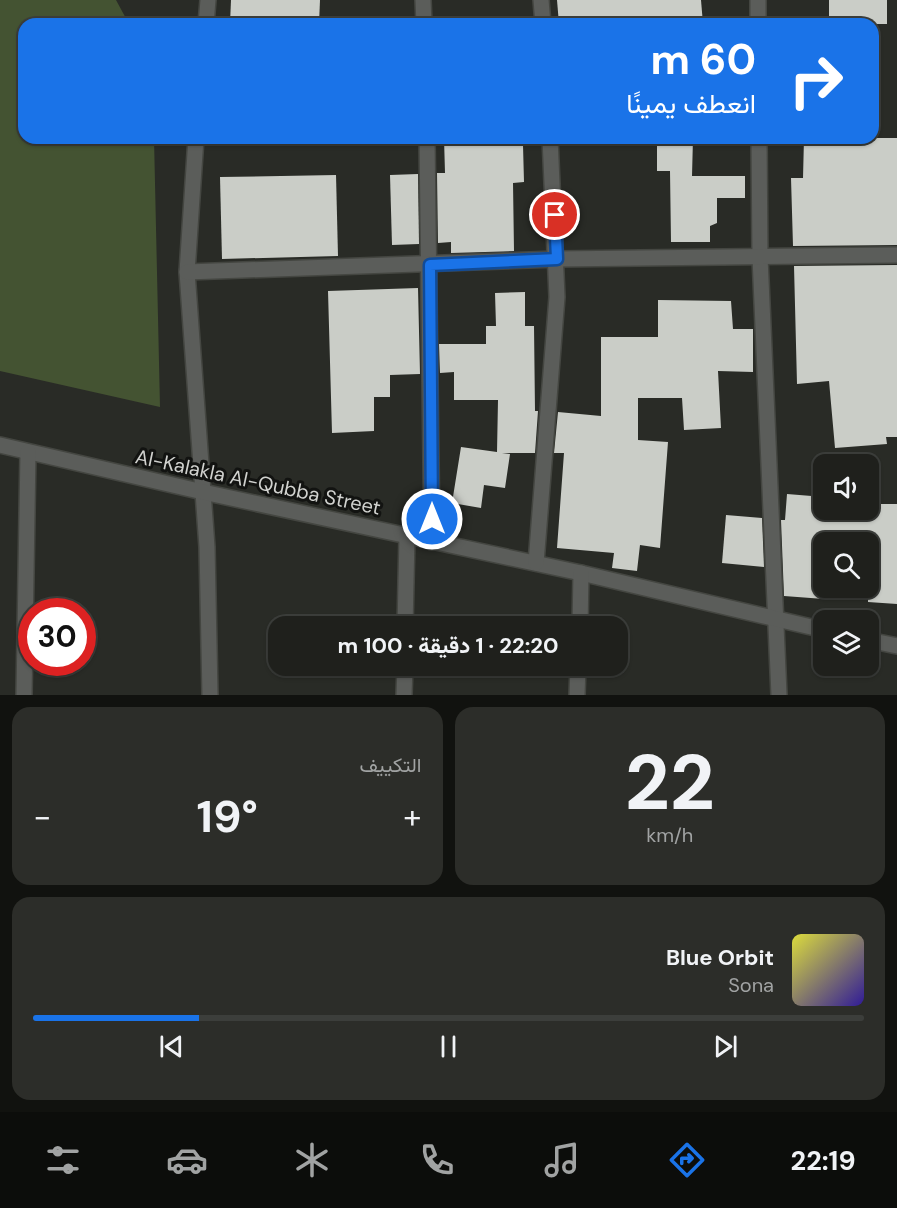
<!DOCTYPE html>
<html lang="ar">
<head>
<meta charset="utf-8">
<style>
  :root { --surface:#1f201c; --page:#2c2d29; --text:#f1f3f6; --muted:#a1a3a3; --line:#3c3e3b; --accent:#1a73e8 }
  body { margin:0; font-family:"DM Sans",Vazirmatn,sans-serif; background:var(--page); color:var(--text); direction:rtl; height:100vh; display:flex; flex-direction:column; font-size:22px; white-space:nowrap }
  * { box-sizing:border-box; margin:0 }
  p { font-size:20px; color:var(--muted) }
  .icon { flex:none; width:33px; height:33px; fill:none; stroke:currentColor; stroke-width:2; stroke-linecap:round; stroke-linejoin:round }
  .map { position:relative; height:695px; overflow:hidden; direction:ltr }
  .sheet { display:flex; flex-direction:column; gap:12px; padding:12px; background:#11120f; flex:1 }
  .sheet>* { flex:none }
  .guide { position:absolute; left:18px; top:18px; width:861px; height:126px; border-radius:18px; box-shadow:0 2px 4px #0004,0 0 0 2px var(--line); direction:rtl; background:#1a73e8; color:#fff; overflow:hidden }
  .controls { position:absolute; left:813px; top:454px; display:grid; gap:12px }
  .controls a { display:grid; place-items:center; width:66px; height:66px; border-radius:12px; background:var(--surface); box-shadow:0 2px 4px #0004,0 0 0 2px var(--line); font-size:30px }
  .speed { position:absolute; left:18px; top:598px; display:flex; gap:12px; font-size:30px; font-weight:700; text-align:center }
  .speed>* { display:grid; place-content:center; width:78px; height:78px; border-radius:50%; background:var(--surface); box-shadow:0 2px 4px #0004,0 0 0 2px var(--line); line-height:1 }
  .speed .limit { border:9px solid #d22; background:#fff; color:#111 }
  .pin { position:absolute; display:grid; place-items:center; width:51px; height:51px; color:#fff; margin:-26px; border:3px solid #fff; border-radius:50%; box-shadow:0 2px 6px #0007 }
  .me { position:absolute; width:66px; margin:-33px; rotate:0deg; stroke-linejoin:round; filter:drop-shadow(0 0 4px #0008) }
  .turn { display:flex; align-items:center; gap:21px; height:126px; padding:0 24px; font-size:27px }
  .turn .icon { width:78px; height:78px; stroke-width:2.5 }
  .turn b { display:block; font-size:42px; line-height:51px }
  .big { font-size:45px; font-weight:700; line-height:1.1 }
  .sheet .card { flex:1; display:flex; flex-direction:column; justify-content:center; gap:9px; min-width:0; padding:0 21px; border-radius:18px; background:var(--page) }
  .sheet .dial { align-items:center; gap:0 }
  .dial b { font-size:78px; line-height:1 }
  .song { display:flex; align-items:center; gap:18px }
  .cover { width:72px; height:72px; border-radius:9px; background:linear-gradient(135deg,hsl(60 70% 55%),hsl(250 70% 35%)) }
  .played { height:6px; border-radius:3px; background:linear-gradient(90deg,var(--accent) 20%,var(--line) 20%) }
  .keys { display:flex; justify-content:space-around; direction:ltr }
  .heat { display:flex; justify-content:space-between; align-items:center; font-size:33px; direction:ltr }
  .sheet .tiles { flex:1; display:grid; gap:12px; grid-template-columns:1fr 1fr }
  .card:last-child { grid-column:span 2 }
  .trip { position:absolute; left:268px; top:616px; width:360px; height:60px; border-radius:18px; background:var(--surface); box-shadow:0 2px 4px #0004,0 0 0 2px var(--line); font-weight:700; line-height:60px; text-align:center; direction:rtl }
  .tab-bar { display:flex; height:96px; justify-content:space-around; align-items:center; background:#0c0d0b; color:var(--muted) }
  .tab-bar .icon { width:42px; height:42px }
  .tab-bar .selected { color:var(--accent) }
  .tab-bar b { font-size:27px; color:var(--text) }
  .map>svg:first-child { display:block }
  .garden { fill:#445332 }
  .building { fill:#cacdc7 }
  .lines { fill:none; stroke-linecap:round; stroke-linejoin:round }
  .minor-casing { stroke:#444641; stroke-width:18 }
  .minor { stroke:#5b5d5a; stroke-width:15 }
  .route-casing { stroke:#114b97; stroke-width:15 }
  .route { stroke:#1a73e8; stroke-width:10 }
  .labels { text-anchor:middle; stroke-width:6; stroke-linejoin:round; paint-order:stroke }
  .street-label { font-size:20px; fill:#d1d2cf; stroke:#121311 }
</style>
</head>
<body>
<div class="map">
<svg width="897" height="695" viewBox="0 0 897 695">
  <rect width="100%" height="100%" fill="#292b26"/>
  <path class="garden" d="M 0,0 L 116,0 L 129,24 L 24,24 L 24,138 L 154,138 L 160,407 L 0,371 Z"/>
  <g class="building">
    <path d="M 231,0 L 320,0 L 319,24 L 230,24 Z"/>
    <path d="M 557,0 L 701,0 L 703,24 L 559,24 Z"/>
    <rect x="829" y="0" width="58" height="24"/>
    <path d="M 444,138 L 510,138 L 511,145 L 523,145 L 524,182 L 513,183 L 514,251 L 451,253 L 451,242 L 438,243 L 437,173 L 445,173 Z"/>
    <path d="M 657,138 L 693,138 L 692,176 L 745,176 L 745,198 L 717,198 L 717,223 L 710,226 L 710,242 L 671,242 L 670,171 L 657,171 Z"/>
    <path d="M 804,138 L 897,138 L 897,245 L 793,246 L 791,178 L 803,178 Z"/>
    <path d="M 418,174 L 419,244 L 392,245 L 390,175 Z"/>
    <path d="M 336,175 L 338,256 L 222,259 L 220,177 Z"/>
    <path d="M 897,265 L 897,437 L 886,437 L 887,444 L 835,448 L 829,381 L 797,384 L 794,266 Z"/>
    <path d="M 418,288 L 420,374 L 390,375 L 390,397 L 374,397 L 374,431 L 332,433 L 328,291 Z"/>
    <path d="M 525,292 L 525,326 L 534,326 L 535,411 L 538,411 L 535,453 L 502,453 L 510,454 L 505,488 L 484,485 L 481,508 L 452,503 L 461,447 L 497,452 L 498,400 L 454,400 L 454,372 L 440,373 L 439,344 L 486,344 L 486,326 L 496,326 L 495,293 Z"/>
    <path d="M 658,300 L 731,301 L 733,329 L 753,329 L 753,372 L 718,371 L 721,428 L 684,430 L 682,398 L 638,398 L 638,440 L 668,442 L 660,548 L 640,545 L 637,571 L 612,568 L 614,553 L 557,548 L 564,453 L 554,453 L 558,412 L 601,416 L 601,337 L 658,337 Z"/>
    <path d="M 787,494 L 824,497 L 824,510 L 868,510 L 868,504 L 897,504 L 897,604 L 868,602 L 868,543 L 824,543 L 824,599 L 784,596 L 781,520 L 785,520 Z"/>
    <path d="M 726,515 L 762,518 L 764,567 L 722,563 Z"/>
  </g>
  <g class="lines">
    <defs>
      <g id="minor">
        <path d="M 423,0 L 424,24"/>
        <path d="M 541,0 L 543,24"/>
        <path d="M 758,0 L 758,24"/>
        <path d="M 206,24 L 208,0"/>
        <path d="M 196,138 L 187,272 L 207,547 L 210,695"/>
        <path d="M 427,138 L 432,542"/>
        <path d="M 759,138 L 760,257 L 779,695"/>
        <path d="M 187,272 L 557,259 L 897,255"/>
        <path d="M 0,445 L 203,492 L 581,573 L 824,630"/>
        <path d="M 536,563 L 557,297 L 550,138"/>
        <path d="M 405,627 L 407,536"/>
        <path d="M 580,627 L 581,573"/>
        <path d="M 868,640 L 897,646"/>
        <path d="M 24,695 L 28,452"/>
        <path d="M 404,695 L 405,666"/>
        <path d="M 577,695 L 578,666"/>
      </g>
    </defs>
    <use href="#minor" class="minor-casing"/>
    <use href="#minor" class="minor"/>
  </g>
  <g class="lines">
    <defs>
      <path id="route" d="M 432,519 L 430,265 L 557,259 L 555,215"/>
    </defs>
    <use href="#route" class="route-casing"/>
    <use href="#route" class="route"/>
  </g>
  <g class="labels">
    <g class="street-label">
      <text transform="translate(258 482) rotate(12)" y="7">Al-Kalakla Al-Qubba Street</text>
    </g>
  </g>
</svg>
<div class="controls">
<a><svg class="icon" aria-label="sound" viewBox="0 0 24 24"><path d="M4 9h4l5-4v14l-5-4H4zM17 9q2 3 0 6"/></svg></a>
<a><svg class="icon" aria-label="search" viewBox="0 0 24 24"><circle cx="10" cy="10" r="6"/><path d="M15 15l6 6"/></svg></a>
<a><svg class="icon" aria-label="layers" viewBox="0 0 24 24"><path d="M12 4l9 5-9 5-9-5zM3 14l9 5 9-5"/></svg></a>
</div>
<div class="speed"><div class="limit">30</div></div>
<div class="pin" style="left:555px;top:215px;background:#d93025"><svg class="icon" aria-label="arrive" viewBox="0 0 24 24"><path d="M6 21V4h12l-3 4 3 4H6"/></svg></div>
<svg class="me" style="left:432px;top:519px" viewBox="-20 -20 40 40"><circle r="17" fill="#1a73e8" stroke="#fff" stroke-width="3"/><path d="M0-11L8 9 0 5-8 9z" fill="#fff"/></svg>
<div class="trip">22:20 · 1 دقيقة · 100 m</div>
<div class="guide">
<div class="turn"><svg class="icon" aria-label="right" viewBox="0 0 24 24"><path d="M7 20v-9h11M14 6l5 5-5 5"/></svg><div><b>60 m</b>انعطف يمينًا</div></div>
</div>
</div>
<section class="sheet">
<div class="tiles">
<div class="card dial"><b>22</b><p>km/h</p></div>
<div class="card"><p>التكييف</p>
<div class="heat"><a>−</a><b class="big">19°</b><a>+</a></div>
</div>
<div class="card">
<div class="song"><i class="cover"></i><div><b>Blue Orbit</b><p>Sona</p></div></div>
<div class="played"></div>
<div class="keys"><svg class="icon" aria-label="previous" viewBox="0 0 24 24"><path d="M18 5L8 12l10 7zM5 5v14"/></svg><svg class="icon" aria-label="pause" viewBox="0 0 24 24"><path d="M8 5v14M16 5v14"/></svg><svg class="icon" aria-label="next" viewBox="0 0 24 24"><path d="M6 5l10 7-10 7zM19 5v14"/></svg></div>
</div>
</div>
</section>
<nav class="tab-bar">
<b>22:19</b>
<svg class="icon selected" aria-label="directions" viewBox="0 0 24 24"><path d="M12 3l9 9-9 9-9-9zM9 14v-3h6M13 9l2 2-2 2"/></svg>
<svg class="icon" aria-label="music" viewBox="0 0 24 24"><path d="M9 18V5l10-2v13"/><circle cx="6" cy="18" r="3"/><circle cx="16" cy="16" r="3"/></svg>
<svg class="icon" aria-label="phone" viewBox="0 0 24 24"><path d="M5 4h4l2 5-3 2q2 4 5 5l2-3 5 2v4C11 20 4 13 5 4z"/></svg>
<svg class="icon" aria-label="climate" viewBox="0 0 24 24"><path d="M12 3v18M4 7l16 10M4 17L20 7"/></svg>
<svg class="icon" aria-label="car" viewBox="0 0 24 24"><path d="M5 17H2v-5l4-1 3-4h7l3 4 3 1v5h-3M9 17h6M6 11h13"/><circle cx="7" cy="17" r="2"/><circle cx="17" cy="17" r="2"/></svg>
<svg class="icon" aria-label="filters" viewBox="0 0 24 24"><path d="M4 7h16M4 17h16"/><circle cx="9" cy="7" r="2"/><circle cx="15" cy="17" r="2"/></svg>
</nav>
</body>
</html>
